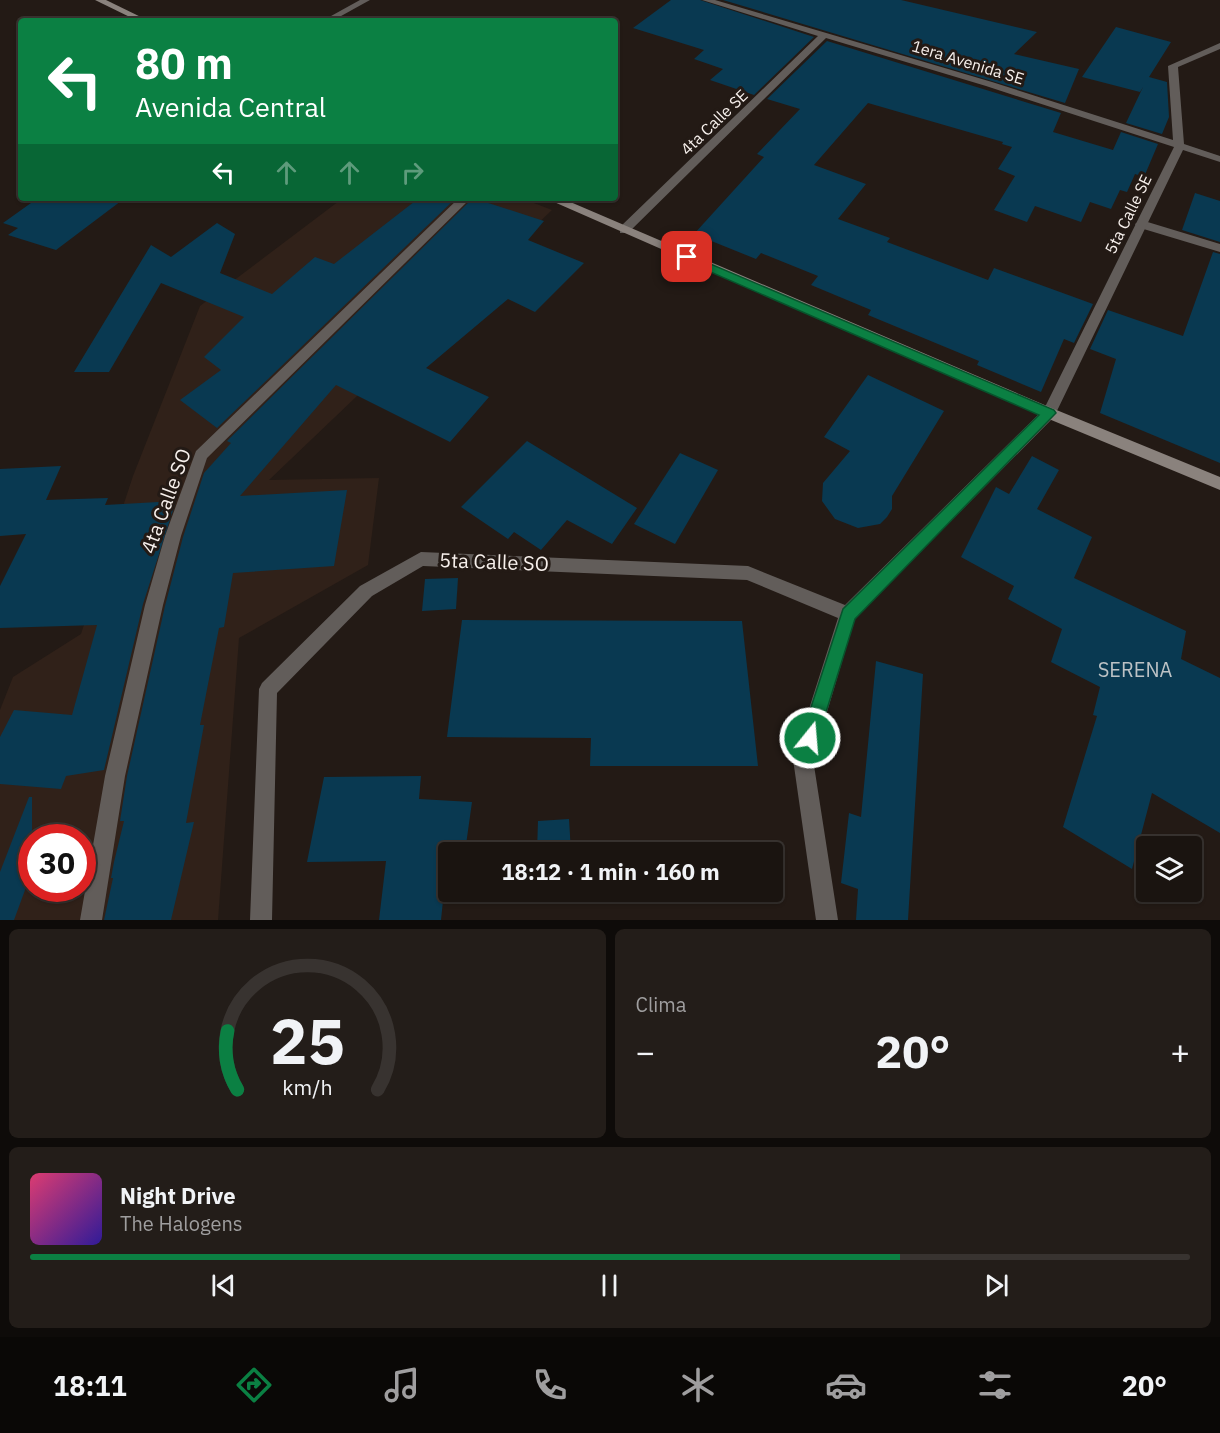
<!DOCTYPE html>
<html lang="es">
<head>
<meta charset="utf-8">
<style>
  :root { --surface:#1a1410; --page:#231d19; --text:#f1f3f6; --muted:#9f9e9f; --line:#383330; --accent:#0b8043 }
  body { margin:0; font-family:"IBM Plex Sans",sans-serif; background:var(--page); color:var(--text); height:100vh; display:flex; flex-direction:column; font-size:22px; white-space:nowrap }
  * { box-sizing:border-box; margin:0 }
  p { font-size:20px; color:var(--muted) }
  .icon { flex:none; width:33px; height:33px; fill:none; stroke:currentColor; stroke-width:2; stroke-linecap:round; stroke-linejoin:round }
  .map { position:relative; height:920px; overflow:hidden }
  .drawer { display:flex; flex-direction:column; gap:9px; padding:9px; background:#0e0b09; flex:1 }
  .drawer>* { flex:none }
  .hud { position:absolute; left:18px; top:18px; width:600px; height:183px; border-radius:6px; box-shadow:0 2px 4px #0004,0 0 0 2px var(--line); background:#0b8043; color:#fff; overflow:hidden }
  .controls { position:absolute; left:1136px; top:836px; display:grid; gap:12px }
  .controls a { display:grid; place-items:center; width:66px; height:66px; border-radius:6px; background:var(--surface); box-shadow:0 2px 4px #0004,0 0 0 2px var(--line); font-size:30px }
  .speed { position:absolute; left:18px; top:824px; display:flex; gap:12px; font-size:30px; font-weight:700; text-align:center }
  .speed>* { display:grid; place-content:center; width:78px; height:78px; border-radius:50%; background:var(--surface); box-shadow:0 2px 4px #0004,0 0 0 2px var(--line); line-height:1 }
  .speed .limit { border:9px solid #d22; background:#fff; color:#111 }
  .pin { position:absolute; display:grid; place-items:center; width:51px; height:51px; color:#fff; margin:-26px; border-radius:12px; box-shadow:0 3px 9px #0006 }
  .me { position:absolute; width:66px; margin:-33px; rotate:17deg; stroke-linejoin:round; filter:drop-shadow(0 0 4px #0008) }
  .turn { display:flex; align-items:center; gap:21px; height:126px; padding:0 18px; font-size:27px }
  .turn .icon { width:78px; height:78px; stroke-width:2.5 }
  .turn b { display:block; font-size:42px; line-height:51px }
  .lanes { display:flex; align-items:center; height:57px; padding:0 18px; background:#0003; justify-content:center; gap:30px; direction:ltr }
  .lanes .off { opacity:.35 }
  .big { font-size:45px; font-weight:800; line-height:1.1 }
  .drawer .tile { flex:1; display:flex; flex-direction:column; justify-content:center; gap:9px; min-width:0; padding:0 21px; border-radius:9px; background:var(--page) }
  .drawer .dial { align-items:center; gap:0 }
  .dial svg { height:156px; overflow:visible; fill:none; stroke:var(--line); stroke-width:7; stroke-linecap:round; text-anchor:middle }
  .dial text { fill:var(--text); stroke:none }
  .song { display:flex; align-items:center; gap:18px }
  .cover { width:72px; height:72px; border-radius:9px; background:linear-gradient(135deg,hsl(340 70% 55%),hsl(250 70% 35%)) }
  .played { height:6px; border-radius:3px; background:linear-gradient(90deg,var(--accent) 75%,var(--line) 75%) }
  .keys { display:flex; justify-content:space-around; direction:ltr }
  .heat { display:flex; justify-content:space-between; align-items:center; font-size:33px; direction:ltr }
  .drawer .tiles { flex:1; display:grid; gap:9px; grid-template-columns:1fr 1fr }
  .tile:last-child { grid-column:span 2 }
  .trip { position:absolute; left:438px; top:842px; width:345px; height:60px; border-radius:6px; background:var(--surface); box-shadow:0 2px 4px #0004,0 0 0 2px var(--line); font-weight:800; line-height:60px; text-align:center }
  .tab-bar { display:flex; height:96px; justify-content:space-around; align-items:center; background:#0a0806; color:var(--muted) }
  .tab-bar .icon { width:42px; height:42px }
  .tab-bar .on { color:var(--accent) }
  .tab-bar b { font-size:27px; color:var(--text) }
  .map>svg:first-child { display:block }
  .built { fill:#302119; fill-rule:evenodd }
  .building { fill:#093951 }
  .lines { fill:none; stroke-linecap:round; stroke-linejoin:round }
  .lane { fill:#625d5a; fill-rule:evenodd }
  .street { fill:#625d5a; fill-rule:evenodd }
  .secondary { fill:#8a827d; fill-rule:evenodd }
  .route { fill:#0b8043; stroke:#07532c; stroke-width:1.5 }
  .labels { text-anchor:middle; stroke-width:6; stroke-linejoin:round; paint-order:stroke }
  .far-street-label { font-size:16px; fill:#f7f0ec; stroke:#231a15 }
  .street-label { font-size:20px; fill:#f7f0ec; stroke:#231a15 }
  .near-number-label { font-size:20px; fill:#bcc2c5 }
</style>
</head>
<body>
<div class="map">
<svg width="1220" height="920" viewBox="0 0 1220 920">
  <rect width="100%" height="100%" fill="#231a15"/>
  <path class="built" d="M 343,198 L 521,198 L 552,210 L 269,480 L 379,478 L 368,565 L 239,638 L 218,920 L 0,920 L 0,710 L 13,677 L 81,634 L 133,476 L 200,306 ZM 32,837 L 82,837 L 82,888 L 32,888 Z"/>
  <g class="building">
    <path d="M 671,0 L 700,0 L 814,37 L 754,95 L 710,80 L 723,69 L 694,59 L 704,50 L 633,28 Z"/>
    <path d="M 723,0 L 901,0 L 1037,32 L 1014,54 L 1079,69 L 1065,103 Z"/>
    <path d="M 1116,27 L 1171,42 L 1149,77 L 1167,82 L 1169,117 L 1162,134 L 1126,123 L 1143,87 L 1140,92 L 1082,77 Z"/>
    <path d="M 827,41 L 1061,113 L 1053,132 L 1113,150 L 1121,132 L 1158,144 L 1144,177 L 1135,174 L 1127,192 L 1120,190 L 1111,209 L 1090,202 L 1081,222 L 1035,206 L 1027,222 L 994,210 L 1015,176 L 998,169 L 1012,147 L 1002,144 L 1003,142 L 868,103 L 814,165 L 866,184 L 838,219 L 890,238 L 887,242 L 988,280 L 994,268 L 1093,304 L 1074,343 L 1064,339 L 1041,392 L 977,365 L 979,361 L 868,315 L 871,310 L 811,285 L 818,276 L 761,253 L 756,259 L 694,234 L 764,157 L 757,154 L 800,109 L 767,99 Z"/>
    <path d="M 1195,193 L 1220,201 L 1220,242 L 1182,230 Z"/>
    <path d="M 38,198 L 125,198 L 56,250 L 8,235 L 18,228 L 3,223 Z"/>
    <path d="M 419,198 L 456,198 L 217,428 L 180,400 L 221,370 L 204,357 L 244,317 L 161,283 L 109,372 L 74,372 L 151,245 L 171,257 L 217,223 L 235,234 L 220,273 L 272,294 L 315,257 L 334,264 Z"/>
    <path d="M 473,198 L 544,221 L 528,240 L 584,263 L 535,312 L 508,299 L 426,368 L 489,397 L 450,442 L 336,385 L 240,496 L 347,490 L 334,566 L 233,573 L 224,627 L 219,628 L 200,725 L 204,725 L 186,823 L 194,822 L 171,920 L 104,920 L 113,878 L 111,878 L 114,862 L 124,821 L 120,821 L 127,776 L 165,606 L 183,537 L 204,473 L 231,443 L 227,441 Z"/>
    <path d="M 1213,252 L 1220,254 L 1220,463 L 1100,413 L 1116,359 L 1090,349 L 1108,310 L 1183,336 Z"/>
    <path d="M 868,375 L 944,411 L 892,496 L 892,509 L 887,517 L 880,524 L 858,528 L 835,519 L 822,501 L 823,483 L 850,451 L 824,437 Z"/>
    <path d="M 527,441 L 637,508 L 612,544 L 567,520 L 541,550 L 514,532 L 508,539 L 461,507 Z"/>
    <path d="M 680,453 L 718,470 L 675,544 L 634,524 Z"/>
    <path d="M 1032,456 L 1059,470 L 1037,509 L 1092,537 L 1074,578 L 1186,631 L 1181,659 L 1220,678 L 1220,833 L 1152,793 L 1132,869 L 1063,827 L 1097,716 L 1093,715 L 1100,687 L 1051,662 L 1062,629 L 1008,599 L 1014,586 L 961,557 L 996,487 L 1009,494 Z"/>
    <path d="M 61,466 L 46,500 L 108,498 L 105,505 L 176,501 L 143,604 L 104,770 L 66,776 L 61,789 L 0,784 L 0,737 L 14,710 L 72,715 L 97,625 L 0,628 L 0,586 L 26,534 L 0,536 L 0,469 Z"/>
    <path d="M 458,578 L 456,609 L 422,611 L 425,579 Z"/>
    <path d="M 462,620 L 742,621 L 758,766 L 590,766 L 591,738 L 447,737 Z"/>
    <path d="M 876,661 L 923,674 L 908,920 L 856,920 L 858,889 L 841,883 L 849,813 L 861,817 Z"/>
    <path d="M 421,776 L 419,799 L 472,802 L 465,852 L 448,852 L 441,920 L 379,920 L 386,861 L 307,862 L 324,777 Z"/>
    <path d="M 29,797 L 32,797 L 32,871 L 14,920 L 0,920 L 0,872 Z"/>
    <path d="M 569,819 L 571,852 L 537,852 L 538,821 Z"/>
  </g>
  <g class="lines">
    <path class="lane" d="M 1141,220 L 1220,244 L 1220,252 L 1137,227 L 1135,224 Z"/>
    <g class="street">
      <path d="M 360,0 L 370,0 L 332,21 L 322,21 Z"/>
      <path d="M 702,0 L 715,0 L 992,82 L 1173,140 L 1168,66 L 1220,43 L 1220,49 L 1178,67 L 1184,144 L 1220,156 L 1220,162 L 1183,150 L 1054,417 L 855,618 L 813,759 L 838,920 L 816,920 L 793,759 L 838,618 L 747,580 L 423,566 L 372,596 L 277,693 L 272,920 L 250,920 L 259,689 L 262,683 L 360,586 L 421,552 L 748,566 L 845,605 L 1044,409 L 1174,147 L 986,86 L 826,38 L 628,233 L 620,233 L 620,227 L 818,36 Z"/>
      <path d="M 459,198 L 471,198 L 207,458 L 181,536 L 163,605 L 125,776 L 102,920 L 80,920 L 105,776 L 145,605 L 165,536 L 196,451 Z"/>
    </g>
    <g class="secondary">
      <path d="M 95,0 L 106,0 L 149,21 L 138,21 Z"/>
      <path d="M 545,198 L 561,198 L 1054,409 L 1220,477 L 1220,490 L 1044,417 Z"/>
    </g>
  </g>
  <path class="route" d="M 687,254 L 1054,410 L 1056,413 L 855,619 L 818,738 L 816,744 L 810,747 L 803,744 L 801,738 L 843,609 L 1039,415 L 683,260 L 683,255 Z"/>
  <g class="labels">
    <g class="far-street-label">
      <text transform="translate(968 62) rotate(17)" y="6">1era Avenida SE</text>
      <text transform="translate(714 122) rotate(-44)" y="6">4ta Calle SE</text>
      <text transform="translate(1128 214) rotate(-64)" y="6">5ta Calle SE</text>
    </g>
    <g class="street-label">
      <text transform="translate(166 501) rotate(-70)" y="7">4ta Calle SO</text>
      <text transform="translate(494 562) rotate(2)" y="7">5ta Calle SO</text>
    </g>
    <g class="near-number-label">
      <text x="1135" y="677">SERENA</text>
    </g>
  </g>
</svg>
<div class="controls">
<a><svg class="icon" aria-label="layers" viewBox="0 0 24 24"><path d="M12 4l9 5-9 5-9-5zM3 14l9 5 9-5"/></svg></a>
</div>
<div class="speed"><div class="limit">30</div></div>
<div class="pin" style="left:687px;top:257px;background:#d93025"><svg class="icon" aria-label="arrive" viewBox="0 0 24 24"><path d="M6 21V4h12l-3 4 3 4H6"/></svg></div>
<svg class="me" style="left:810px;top:738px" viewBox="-20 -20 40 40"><circle r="17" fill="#0b8043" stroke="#fff" stroke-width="3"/><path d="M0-11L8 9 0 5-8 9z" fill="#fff"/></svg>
<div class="trip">18:12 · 1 min · 160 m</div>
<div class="hud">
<div class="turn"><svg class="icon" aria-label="left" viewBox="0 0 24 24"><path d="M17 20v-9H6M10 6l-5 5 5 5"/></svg><div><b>80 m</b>Avenida Central</div></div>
<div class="lanes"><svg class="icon" aria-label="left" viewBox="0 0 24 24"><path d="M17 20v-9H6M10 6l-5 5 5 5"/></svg><svg class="icon off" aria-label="ahead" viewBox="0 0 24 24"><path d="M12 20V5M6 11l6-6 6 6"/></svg><svg class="icon off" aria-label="ahead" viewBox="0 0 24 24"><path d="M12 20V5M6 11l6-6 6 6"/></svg><svg class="icon off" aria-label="right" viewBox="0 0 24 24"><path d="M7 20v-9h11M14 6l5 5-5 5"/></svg></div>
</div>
</div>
<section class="drawer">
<div class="tiles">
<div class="tile dial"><svg viewBox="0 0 100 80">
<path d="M14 69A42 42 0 1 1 86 69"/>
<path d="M14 69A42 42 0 0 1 9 39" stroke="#0b8043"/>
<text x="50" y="56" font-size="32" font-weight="700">25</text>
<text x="50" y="72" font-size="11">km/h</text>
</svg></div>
<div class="tile"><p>Clima</p>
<div class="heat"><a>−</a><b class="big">20°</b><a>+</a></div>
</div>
<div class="tile">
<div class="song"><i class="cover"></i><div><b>Night Drive</b><p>The Halogens</p></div></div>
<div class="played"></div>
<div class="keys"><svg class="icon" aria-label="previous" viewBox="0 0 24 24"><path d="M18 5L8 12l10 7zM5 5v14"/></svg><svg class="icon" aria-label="pause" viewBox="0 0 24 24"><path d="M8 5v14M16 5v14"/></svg><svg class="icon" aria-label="next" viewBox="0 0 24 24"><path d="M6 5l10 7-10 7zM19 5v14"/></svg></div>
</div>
</div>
</section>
<nav class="tab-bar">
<b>18:11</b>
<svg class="icon on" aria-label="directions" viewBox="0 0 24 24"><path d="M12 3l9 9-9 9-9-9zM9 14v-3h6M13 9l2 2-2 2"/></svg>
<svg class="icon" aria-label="music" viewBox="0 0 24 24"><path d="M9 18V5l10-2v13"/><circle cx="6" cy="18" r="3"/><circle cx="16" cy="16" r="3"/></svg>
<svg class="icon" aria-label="phone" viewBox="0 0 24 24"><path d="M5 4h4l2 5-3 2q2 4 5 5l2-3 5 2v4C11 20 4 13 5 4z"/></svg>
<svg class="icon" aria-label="climate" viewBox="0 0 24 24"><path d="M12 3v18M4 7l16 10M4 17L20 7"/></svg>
<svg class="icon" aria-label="car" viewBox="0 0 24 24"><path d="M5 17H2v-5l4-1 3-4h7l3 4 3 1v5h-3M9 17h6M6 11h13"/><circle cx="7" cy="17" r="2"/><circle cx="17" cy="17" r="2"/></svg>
<svg class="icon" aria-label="filters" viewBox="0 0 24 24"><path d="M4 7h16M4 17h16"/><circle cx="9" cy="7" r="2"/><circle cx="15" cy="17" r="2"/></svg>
<b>20°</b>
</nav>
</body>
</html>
